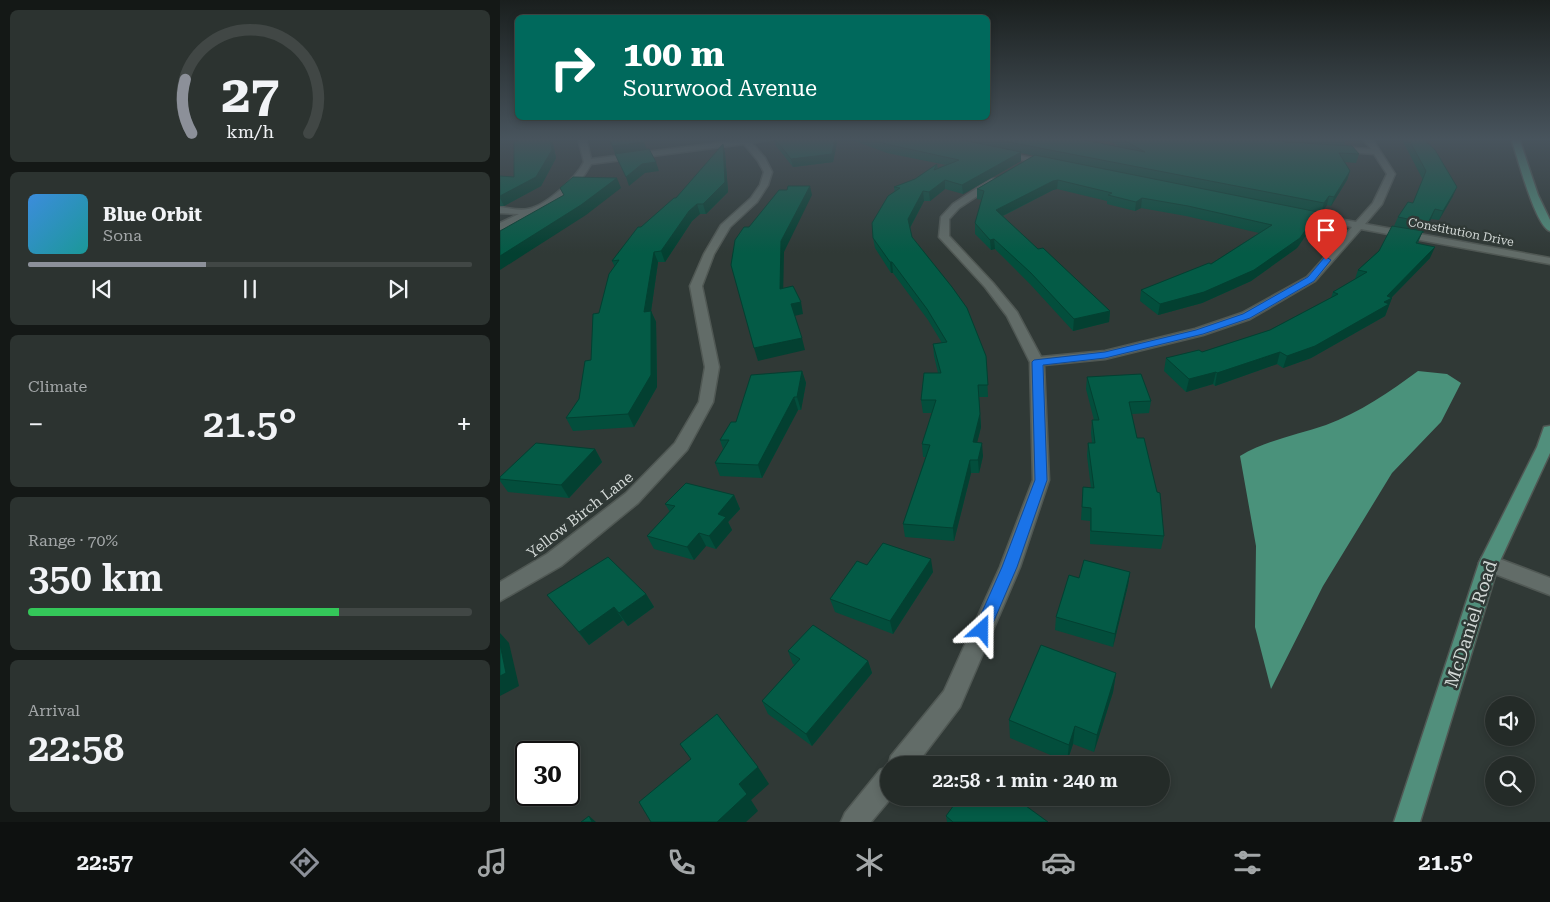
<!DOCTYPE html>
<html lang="en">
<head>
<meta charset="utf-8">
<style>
  :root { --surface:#242b28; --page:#2c3330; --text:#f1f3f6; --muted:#a3a7a8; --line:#414745; --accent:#8c9099 }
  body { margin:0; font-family:"Roboto Serif",serif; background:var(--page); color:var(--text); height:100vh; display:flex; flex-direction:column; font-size:19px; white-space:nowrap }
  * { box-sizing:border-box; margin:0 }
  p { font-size:16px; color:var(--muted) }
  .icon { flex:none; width:28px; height:28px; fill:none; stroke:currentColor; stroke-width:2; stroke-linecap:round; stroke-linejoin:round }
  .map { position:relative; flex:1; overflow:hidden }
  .side { display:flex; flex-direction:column; gap:10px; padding:10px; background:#141816; width:500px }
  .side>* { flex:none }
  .hud { position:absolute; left:15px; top:15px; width:475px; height:105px; border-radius:8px; box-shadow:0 2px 8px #0003,0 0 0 1px var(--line); background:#00695c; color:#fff; overflow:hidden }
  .tools { position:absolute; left:985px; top:696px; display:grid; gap:10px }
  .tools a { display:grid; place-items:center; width:50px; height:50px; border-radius:50%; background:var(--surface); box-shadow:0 2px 8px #0003,0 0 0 1px var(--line); font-size:25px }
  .speed { position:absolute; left:15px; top:741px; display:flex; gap:10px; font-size:25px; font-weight:700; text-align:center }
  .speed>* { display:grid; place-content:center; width:65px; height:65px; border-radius:50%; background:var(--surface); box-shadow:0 2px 8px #0003,0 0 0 1px var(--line); line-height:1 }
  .speed .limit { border:2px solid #111; border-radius:8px; background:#fff; color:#111 }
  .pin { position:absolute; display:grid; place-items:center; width:42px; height:42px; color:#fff; margin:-51px -21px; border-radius:50% 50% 50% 0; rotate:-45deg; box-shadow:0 0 5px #0007 }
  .pin .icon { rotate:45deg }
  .me { position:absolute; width:55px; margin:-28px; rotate:24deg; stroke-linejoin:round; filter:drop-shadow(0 0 4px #0008) }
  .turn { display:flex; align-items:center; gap:18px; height:105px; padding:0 25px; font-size:22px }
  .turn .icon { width:65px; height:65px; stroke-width:2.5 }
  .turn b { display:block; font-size:35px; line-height:42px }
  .big { font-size:38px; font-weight:600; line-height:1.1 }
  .side .widget { flex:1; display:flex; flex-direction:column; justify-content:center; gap:8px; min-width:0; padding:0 18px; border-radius:8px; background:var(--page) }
  .side .dial { align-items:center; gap:0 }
  .dial svg { height:130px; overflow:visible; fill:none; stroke:var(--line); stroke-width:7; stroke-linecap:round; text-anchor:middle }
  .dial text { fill:var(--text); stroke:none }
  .song { display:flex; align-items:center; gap:15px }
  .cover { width:60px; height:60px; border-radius:8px; background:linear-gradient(135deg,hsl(210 70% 55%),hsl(180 70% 35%)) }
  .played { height:5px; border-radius:2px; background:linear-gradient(90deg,var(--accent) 40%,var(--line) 40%) }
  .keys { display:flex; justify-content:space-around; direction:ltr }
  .heat { display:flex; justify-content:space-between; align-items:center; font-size:28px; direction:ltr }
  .charge { height:8px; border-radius:4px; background:linear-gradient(90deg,#34c759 70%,var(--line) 0) }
  .trip { position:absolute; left:380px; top:756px; width:290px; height:50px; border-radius:25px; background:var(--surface); box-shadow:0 2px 8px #0003,0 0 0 1px var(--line); font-weight:600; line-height:50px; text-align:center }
  .tab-bar { display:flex; height:80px; justify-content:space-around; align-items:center; background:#0e1110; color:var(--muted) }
  .tab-bar .icon { width:35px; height:35px }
  .tab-bar .current { color:var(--accent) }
  .tab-bar b { font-size:22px; color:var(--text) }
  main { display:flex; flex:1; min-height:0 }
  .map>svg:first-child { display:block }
  .water { fill:#4a927b }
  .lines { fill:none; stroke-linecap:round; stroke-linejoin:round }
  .minor-casing { stroke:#505854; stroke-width:3 }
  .major-casing { stroke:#505854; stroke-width:3 }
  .minor { fill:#626c68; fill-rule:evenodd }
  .major { fill:#518f7c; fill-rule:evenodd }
  .wall { fill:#034e3c }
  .shaded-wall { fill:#034031 }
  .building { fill:#045b46; stroke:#034031 }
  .route { fill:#1a73e8; stroke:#114b97 }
  .labels { text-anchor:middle; stroke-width:5; stroke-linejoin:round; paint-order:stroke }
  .far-street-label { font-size:12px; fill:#d2d8d6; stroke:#303936 }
  .street-label { font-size:15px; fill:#d2d8d6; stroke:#303936 }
  .near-street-label { font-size:18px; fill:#d2d8d6; stroke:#303936 }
</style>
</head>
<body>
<main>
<section class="side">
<div class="widget dial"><svg viewBox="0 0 100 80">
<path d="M14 69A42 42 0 1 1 86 69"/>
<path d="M14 69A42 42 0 0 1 10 36" stroke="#8c9099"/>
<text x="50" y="56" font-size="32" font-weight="700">27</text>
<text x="50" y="72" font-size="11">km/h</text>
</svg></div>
<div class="widget">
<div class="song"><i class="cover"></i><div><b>Blue Orbit</b><p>Sona</p></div></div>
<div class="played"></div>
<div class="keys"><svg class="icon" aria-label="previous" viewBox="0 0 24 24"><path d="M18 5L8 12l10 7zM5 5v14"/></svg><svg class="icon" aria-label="pause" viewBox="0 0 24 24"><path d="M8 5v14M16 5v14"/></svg><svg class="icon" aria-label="next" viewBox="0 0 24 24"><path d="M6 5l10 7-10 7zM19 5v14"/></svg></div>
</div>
<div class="widget"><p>Climate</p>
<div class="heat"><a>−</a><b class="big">21.5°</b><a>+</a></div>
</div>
<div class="widget"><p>Range · 70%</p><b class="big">350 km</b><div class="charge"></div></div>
<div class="widget"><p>Arrival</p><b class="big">22:58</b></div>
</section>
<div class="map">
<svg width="1050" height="822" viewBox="0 0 1050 822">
  <rect width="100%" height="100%" fill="#303936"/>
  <path class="water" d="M 918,371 L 947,374 L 961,383 L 941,422 L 892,473 L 823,586 L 771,689 L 755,627 L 756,546 L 740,456 C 767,440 797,435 826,425 C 859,413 891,391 918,371 Z"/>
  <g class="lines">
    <defs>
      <g id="minor">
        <path d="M 78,138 L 86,138 L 91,159 L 241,140 L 240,138 L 279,138 L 252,143 L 265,158 L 272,172 L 268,185 L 257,202 L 230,227 L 214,254 L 202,286 L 219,367 L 213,402 L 187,450 L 138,503 L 61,566 L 0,601 L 0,582 L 47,554 L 126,493 L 175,443 L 199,402 L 205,367 L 190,286 L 204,254 L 221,225 L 251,198 L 260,185 L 264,172 L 258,161 L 244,144 L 91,164 C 77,191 51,205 25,218 C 17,222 9,228 0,230 L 0,223 L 19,214 L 0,213 L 0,207 C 8,208 19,211 28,209 C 46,206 76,178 84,162 Z"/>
        <path d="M 862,138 L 870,138 L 873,140 L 895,174 L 882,204 L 865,224 L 1050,258 L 1050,264 L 861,229 L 815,281 L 750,319 L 703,335 L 605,359 L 544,365 L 549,480 L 520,567 L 460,707 L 416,765 L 389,765 L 389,798 L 391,798 L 371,822 L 341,822 L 345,813 L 380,770 L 388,767 L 391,756 L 444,691 L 500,567 L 533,480 L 530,362 L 507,316 L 485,287 L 439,237 L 441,217 L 453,204 L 491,179 L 497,179 L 497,183 L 459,208 L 449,219 L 449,236 L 493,283 L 517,312 L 541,357 L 605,351 L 695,329 L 742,313 L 807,277 L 852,227 L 795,216 L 795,212 L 856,222 L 873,203 L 887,174 L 874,154 L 836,151 L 832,149 L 836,147 L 871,149 Z"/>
        <path d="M 499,152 L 548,161 L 552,163 L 548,165 L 502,156 L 499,156 Z"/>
        <path d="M 989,555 L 1050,578 L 1050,595 L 982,569 L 979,563 L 982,557 Z"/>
      </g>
      <g id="major">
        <path d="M 1011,138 L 1019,138 L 1038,195 L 1050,220 L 1050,231 C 1035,226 1017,155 1011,138 Z"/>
        <path d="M 1050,426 L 1050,453 L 999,563 L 920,822 L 894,822 L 979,563 L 1037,447 L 1044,427 Z"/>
      </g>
    </defs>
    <use href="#minor" class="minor-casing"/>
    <use href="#major" class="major-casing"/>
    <use href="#minor" class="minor"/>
    <use href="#major" class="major"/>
  </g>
  <g class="wall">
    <path d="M 17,138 L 52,138 L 56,158 L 41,186 L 4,206 L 0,206 L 0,176 L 14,177 Z"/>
    <path d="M 274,138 L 338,138 L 333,162 L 293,167 L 276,146 Z"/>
    <path d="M 347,138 L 574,138 L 620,147 L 604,138 L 846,138 L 844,145 L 859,154 L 856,163 L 845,162 L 850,171 L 847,180 L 831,206 L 827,205 L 821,213 L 818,212 L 816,221 L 797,248 L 751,281 L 702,303 L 658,315 L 640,301 L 641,290 L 711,264 L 759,233 L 686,216 L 641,208 L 635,211 L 607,204 L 607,201 L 557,189 L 553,190 L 503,216 L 538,249 L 610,311 L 609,322 L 573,331 L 530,284 L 495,249 L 491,250 L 475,234 L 475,223 L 482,200 L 477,199 L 477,189 L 535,156 L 521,153 L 521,161 L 463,194 L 445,189 L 430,201 L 424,201 L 410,228 L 412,237 L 486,356 L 488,397 L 479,397 L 481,427 L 477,442 L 483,456 L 479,473 L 471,473 L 454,541 L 405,537 L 403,524 L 426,457 L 423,457 L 422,444 L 432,413 L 423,413 L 421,400 L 438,373 L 434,356 L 433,344 L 442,343 L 428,320 L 393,273 L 391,273 L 375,248 L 373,238 L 395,192 L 394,187 L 415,179 L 437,164 L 438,169 L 446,165 L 387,153 Z"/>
    <path d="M 901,138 L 922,138 L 953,196 L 939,220 L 931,219 L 923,233 L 922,233 L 918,243 L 930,258 L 892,297 L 885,316 L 811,358 L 783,368 L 777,364 L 715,386 L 713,384 L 686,392 L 664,371 L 666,358 L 702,352 L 770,330 L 831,298 L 833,292 L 855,279 L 858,270 L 879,251 L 894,226 L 898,217 L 913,203 L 923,180 Z"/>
    <path d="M 223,144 L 225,153 L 228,192 L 206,214 L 200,214 L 192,221 L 165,262 L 158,262 L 151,311 L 156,322 L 157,387 L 134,427 L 73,431 L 66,418 L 79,399 L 91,360 L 99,313 L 115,267 L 112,261 L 141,227 L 176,198 Z"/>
    <path d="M 302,371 L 306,383 L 301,410 L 298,410 L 262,478 L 220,476 L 215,463 L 223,449 L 220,440 L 236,422 Z"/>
    <path d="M 587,377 L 651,401 L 649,413 L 632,414 L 637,438 L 664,536 L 661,549 L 590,544 L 590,521 L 581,520 L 583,487 L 591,488 L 587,456 L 588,443 L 592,443 L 591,433 L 592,420 L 594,420 L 586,389 Z"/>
    <path d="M 95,449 L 102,462 L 69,498 L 8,492 L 0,481 L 0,477 Z"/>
    <path d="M 234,495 L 240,509 L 228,522 L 232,530 L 216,549 L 206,546 L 194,560 L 154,549 L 147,536 L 170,512 L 165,504 Z"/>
    <path d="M 367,565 L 433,572 L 393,634 L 335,612 L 330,599 Z"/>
    <path d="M 630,572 L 628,585 L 613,647 L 555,630 L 556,617 Z"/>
    <path d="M 146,594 L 154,607 L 128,626 L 123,620 L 89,645 L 58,608 L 47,595 Z"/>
    <path d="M 288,651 L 368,661 L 372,673 L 312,746 L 268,714 L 262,701 L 295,665 L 293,664 Z"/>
    <path d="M 616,673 L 613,692 L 594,752 L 573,744 L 567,762 L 510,738 L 509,720 Z"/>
    <path d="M 446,816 L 548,822 L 447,822 Z"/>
  </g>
  <g class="shaded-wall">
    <path d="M 50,138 L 52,138 L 56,158 L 41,186 L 4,206 L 0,198 L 0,196 Z"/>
    <path d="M 335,138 L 338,138 L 333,162 L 293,167 L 291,159 Z"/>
    <path d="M 144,142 L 147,150 L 115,154 L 112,146 Z"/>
    <path d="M 223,144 L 225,153 L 228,192 L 206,214 L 203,204 Z"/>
    <path d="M 521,152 L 521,161 L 463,194 L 462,185 Z"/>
    <path d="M 156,162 L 159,171 L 145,173 L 129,186 L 126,177 L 142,164 Z"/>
    <path d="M 850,171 L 847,180 L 831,206 L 834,197 Z"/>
    <path d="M 117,178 L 121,188 L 86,215 L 0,270 L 0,256 Z"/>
    <path d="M 445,180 L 445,189 L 430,201 L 429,192 Z"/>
    <path d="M 558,180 L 557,189 L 553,190 L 496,219 L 496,210 L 553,181 Z"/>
    <path d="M 310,186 L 312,195 L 284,252 L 283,300 L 280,289 L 281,241 Z"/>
    <path d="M 957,187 L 953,196 L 939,220 L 943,211 Z"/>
    <path d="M 423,191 L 424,201 L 409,229 L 408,219 Z"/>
    <path d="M 829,196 L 827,205 L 821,213 L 824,203 Z"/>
    <path d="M 642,198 L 641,208 L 635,211 L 636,202 Z"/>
    <path d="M 197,204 L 200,214 L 192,221 L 165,262 L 161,251 L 189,211 Z"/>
    <path d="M 935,209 L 931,219 L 923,233 Z"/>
    <path d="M 818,212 L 816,221 L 797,248 L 751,281 L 702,303 L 658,315 L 660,304 Z"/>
    <path d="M 494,239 L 495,249 L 491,250 L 490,240 Z"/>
    <path d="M 935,247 L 930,258 L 891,298 L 892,298 L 885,316 L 811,358 L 783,368 L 787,356 L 887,296 Z"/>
    <path d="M 154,252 L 158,262 L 151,311 L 156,322 L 157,387 L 134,427 L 128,414 Z"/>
    <path d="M 390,262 L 392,262 L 393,273 L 391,273 Z"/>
    <path d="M 301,302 L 303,314 L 294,316 L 291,304 Z"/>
    <path d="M 610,311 L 609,322 L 573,331 L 574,319 Z"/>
    <path d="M 302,338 L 305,350 L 258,361 L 254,348 Z"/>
    <path d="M 780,352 L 777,364 L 715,386 L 717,373 Z"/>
    <path d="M 302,371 L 306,383 L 301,410 L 297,397 Z"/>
    <path d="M 716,372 L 713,384 L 686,392 L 689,379 Z"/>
    <path d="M 294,397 L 298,410 L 262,478 L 258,465 Z"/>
    <path d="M 480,414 L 481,427 L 474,455 L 473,442 Z"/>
    <path d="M 482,443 L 483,456 L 479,473 L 478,460 Z"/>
    <path d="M 95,449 L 102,462 L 69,498 L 61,485 Z"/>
    <path d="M 470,460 L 471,473 L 454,541 L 453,528 Z"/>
    <path d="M 234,495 L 240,509 L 228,522 L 232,530 L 216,549 L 209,536 L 218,514 Z"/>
    <path d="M 199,533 L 206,546 L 194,560 L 187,547 Z"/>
    <path d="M 431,559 L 433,572 L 393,634 L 390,621 Z"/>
    <path d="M 630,572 L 628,585 L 613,647 L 615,634 Z"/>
    <path d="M 146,594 L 154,607 L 128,626 L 119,613 Z"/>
    <path d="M 114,607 L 123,620 L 89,645 L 79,632 Z"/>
    <path d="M 0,633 L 9,643 L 19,686 L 0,696 Z"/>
    <path d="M 368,661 L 372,673 L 312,746 L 306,734 Z"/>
    <path d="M 616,673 L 613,692 L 594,752 L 597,735 Z"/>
    <path d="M 575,726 L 573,744 L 567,762 L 569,745 Z"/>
    <path d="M 258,767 L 269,784 L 251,800 L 258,811 L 246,822 L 217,822 L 239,784 Z"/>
    <path d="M 89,816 L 96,822 L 92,822 Z"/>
  </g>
  <g class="building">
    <path d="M 17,138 L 50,138 L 52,150 L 36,177 L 0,196 L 0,176 L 14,177 L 14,141 L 17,141 Z"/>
    <path d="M 109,138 L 142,138 L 144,142 L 112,146 Z"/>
    <path d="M 274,138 L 335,138 L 332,154 L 291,159 Z"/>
    <path d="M 368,138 L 453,138 L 521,152 L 462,185 L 445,180 L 429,192 L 423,191 L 408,219 L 412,237 L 452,287 L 467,308 L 486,356 L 488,385 L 478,385 L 480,414 L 473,442 L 482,443 L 478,460 L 470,460 L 453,528 L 403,524 L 430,445 L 422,444 L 436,400 L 421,400 L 424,373 L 441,373 L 433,344 L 447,342 L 427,309 L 392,262 L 390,262 L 373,238 L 372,223 L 388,196 L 400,188 L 394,187 L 415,179 L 437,164 L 434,170 L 459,160 L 386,144 Z"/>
    <path d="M 488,138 L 574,138 L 645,152 L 620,138 L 764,138 L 786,142 L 852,146 L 859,154 L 839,153 L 850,171 L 834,197 L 829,196 L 824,203 Z"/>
    <path d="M 908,138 L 922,138 L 935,150 L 957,187 L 943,211 L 935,209 L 928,223 L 898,217 L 908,202 L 913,203 L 926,171 Z"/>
    <path d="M 223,144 L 225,182 L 203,204 L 197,204 L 189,211 L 161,251 L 154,252 L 144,312 L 151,311 L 151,375 L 128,414 L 66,418 L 79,399 L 85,361 L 91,360 L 93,314 L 99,313 L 109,274 L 119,260 L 112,261 L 138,227 L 141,227 L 174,198 L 176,198 Z"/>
    <path d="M 149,149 L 156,162 L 142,164 L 126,177 L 115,154 Z"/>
    <path d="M 535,155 L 818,212 L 800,238 L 754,270 L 704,292 L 660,304 L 641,290 L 709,263 L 711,264 L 772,225 L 688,206 L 642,198 L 636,202 L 608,195 L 612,193 L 558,180 L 553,181 L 496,210 L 538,249 L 543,248 L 610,311 L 574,319 L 531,273 L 494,239 L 490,240 L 475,223 L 484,191 L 477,189 Z"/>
    <path d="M 73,177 L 117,178 L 81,205 L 0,256 L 0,231 L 64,195 L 60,188 Z"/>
    <path d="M 288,186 L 310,186 L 281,241 L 280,289 L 293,286 L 301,302 L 291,304 L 302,338 L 254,348 L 231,265 L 235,240 L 244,227 L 249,227 L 279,190 L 287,190 Z"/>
    <path d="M 892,226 L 923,231 L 916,243 L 935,247 L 887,296 L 892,298 L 884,302 L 889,304 L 815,346 L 787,356 L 780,352 L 717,373 L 716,372 L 689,379 L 666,358 L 699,350 L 702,352 L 770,330 L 838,294 L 833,292 L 867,272 L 858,270 L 879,251 Z"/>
    <path d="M 302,371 L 297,397 L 294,397 L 258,465 L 215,463 L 229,440 L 220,440 L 231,422 L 236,422 L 251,375 Z"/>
    <path d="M 641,374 L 651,401 L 629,402 L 637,438 L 644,438 L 657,492 L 660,493 L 664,536 L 591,531 L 591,508 L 582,507 L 583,487 L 594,488 L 588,443 L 595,443 L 592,420 L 599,420 L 587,377 Z"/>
    <path d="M 36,443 L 95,449 L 61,485 L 0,479 L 0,477 Z"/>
    <path d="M 186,483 L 234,495 L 218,514 L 226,517 L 209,536 L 199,533 L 187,547 L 147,536 L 175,506 L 165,504 Z"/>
    <path d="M 383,543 L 431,559 L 390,621 L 330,599 L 357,561 L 367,565 Z"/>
    <path d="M 108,557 L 146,594 L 119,613 L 114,607 L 79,632 L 47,595 Z"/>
    <path d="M 584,560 L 630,572 L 615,634 L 556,617 L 569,575 L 579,578 Z"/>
    <path d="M 313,625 L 368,661 L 306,734 L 262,701 L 300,659 L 288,651 Z"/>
    <path d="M 0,644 L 6,673 L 0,676 Z"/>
    <path d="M 541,645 L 616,673 L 597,735 L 575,726 L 569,745 L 509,720 Z"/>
    <path d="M 217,714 L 258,767 L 239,784 L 247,794 L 217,822 L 151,822 L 139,802 L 191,759 L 180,744 Z"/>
    <path d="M 459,798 L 515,798 L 548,822 L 453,822 L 446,816 Z"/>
    <path d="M 89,816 L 92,822 L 81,822 Z"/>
  </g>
  <linearGradient id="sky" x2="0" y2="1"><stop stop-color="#1a1f1e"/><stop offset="0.55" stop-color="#48545d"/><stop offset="1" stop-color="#48545d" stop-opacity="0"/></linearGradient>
  <rect width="1050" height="253" fill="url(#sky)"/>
  <path class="route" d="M 826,257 L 831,260 L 814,281 L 750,318 L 703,334 L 605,358 L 543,365 L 547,480 L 517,567 L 490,630 L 488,635 L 482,637 L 477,635 L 474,630 L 502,567 L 535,480 L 532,362 L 534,360 L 605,352 L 696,330 L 743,314 L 808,277 L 824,258 Z"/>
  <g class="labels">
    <g class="far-street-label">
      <text transform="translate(961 232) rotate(11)" y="4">Constitution Drive</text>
    </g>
    <g class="street-label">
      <text transform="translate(80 515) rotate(-38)" y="5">Yellow Birch Lane</text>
    </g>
    <g class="near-street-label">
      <text transform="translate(971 624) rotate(-72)" y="6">McDaniel Road</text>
    </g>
  </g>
</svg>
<div class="tools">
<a><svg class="icon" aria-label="sound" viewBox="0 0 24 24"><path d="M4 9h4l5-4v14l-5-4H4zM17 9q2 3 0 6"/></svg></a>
<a><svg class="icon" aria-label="search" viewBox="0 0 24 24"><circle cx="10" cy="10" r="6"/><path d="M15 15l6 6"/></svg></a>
</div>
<div class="speed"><div class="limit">30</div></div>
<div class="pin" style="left:826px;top:260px;background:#d93025"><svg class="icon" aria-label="arrive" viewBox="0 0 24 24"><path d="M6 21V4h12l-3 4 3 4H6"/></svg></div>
<svg class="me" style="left:482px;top:630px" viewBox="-20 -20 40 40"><path d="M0-17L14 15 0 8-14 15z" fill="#1a73e8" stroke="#fff" stroke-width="4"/></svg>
<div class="trip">22:58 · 1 min · 240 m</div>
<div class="hud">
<div class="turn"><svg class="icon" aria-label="right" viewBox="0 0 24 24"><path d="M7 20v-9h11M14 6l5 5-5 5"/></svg><div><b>100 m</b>Sourwood Avenue</div></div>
</div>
</div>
</main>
<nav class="tab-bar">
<b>22:57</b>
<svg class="icon current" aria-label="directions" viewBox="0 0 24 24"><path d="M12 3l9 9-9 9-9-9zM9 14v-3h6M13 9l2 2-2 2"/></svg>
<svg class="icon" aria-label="music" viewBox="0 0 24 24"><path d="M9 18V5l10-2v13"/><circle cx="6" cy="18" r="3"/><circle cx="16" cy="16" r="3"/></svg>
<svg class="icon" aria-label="phone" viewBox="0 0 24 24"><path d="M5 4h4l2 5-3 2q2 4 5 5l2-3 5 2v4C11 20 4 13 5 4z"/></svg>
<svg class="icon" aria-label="climate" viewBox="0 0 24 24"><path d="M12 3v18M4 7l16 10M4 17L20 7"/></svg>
<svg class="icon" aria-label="car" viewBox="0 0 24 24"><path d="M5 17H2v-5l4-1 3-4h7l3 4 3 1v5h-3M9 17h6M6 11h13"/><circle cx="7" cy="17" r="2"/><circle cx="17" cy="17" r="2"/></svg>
<svg class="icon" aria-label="filters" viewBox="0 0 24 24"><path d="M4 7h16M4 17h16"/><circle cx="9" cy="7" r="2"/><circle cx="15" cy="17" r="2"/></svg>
<b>21.5°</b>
</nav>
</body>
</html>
